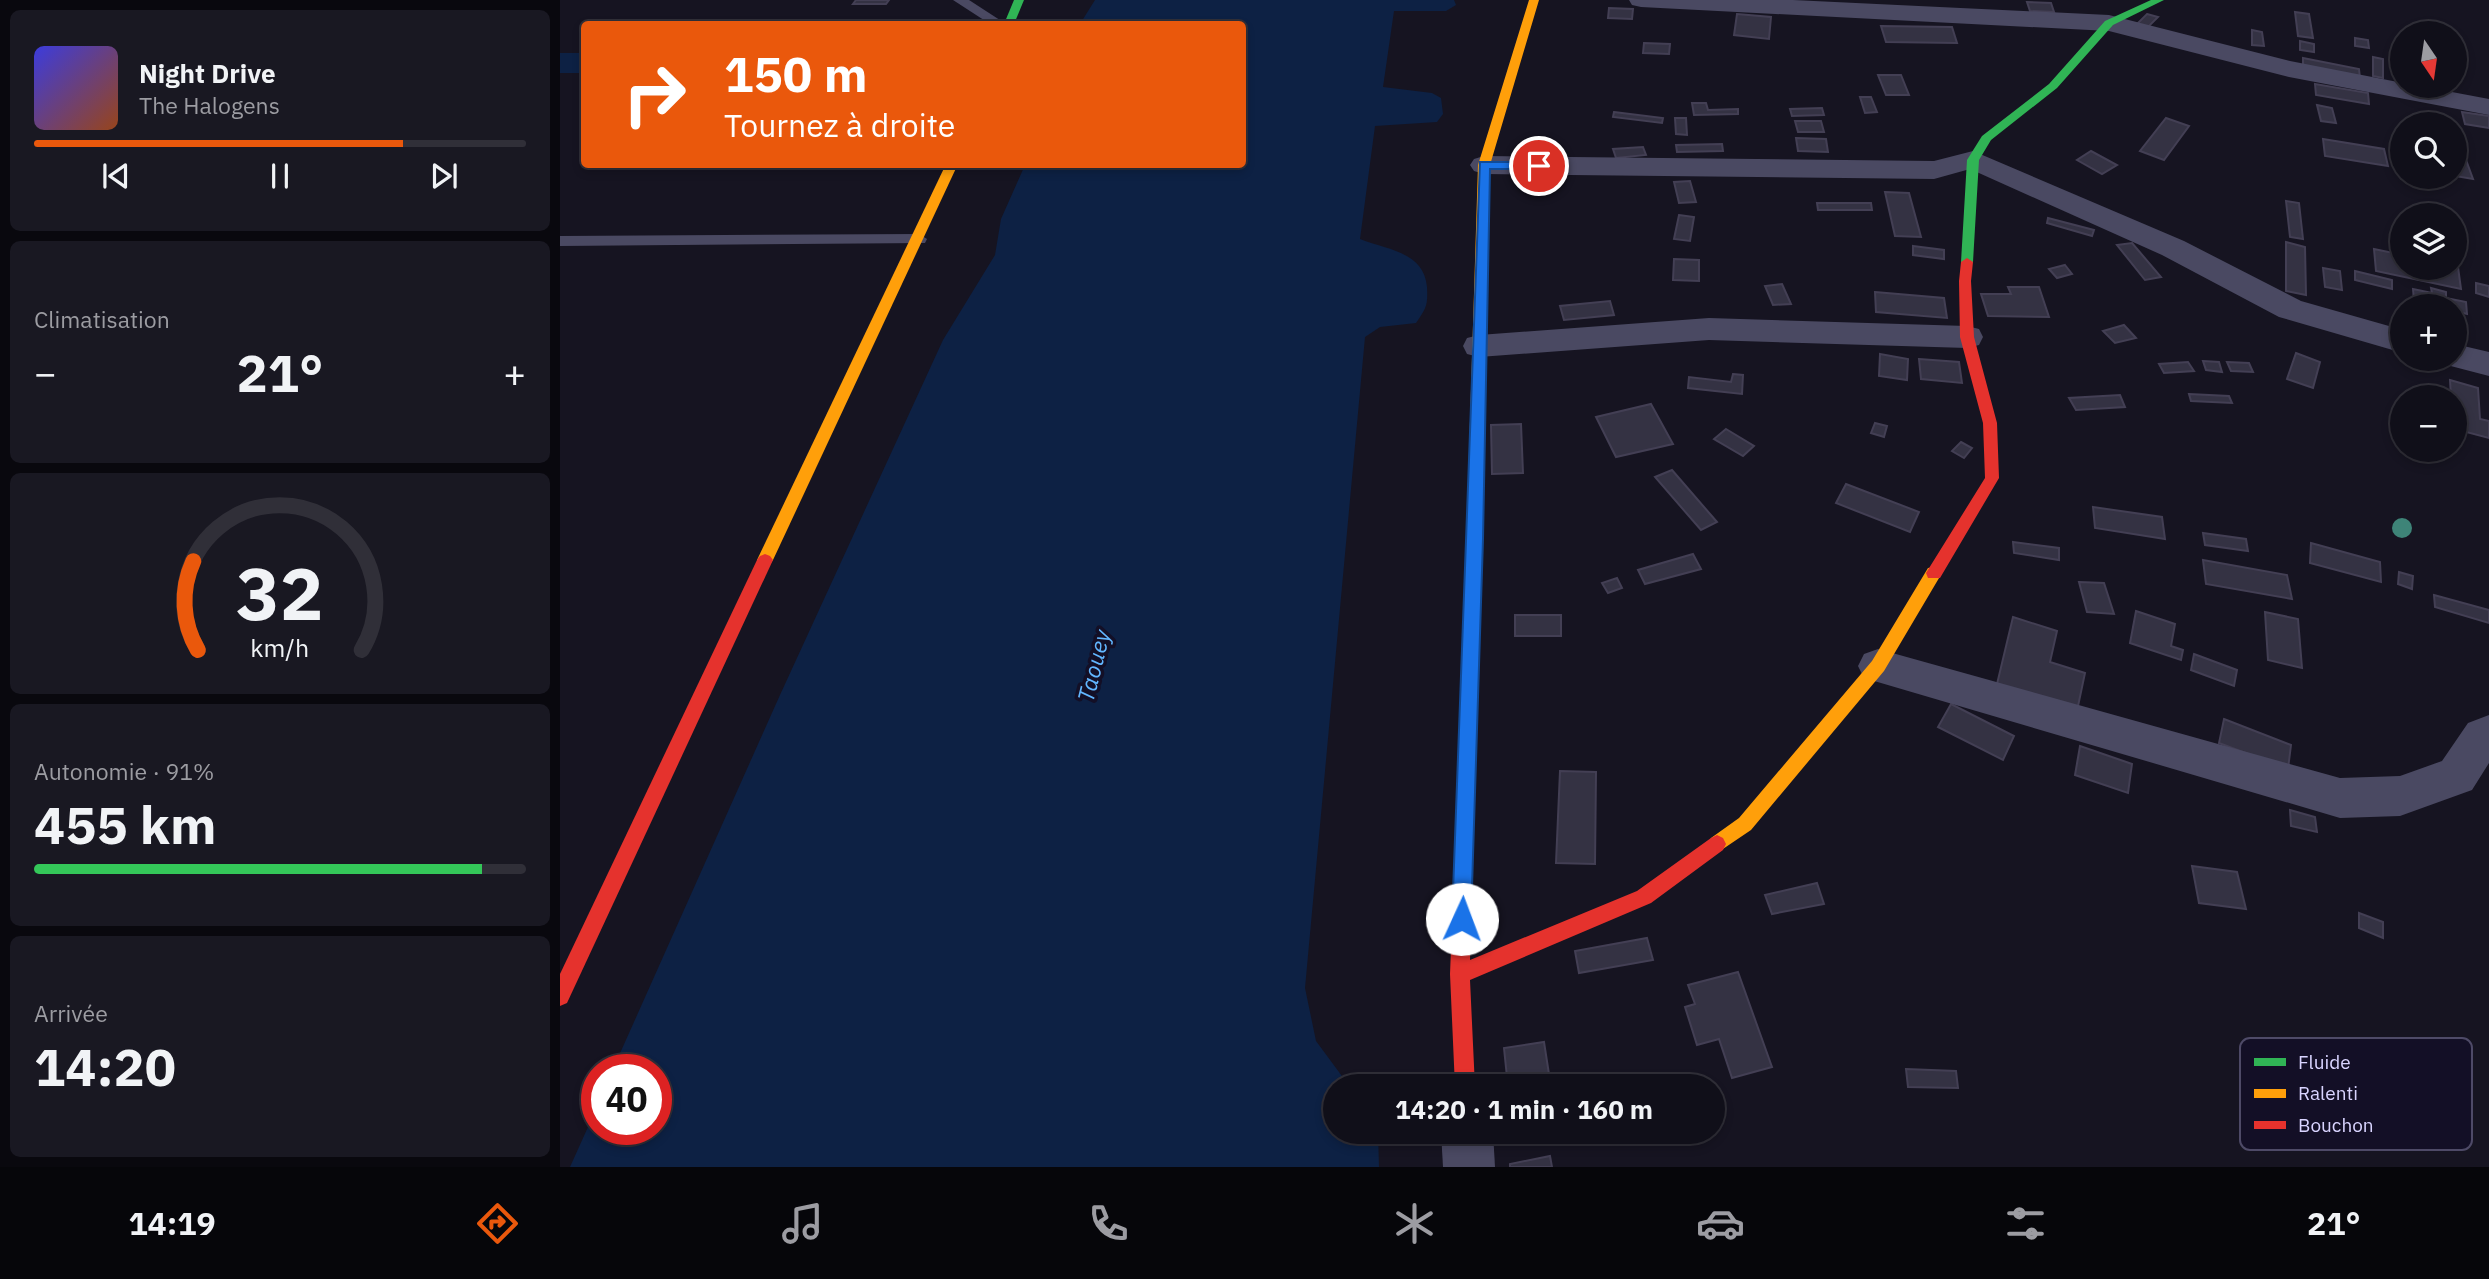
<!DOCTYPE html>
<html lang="fr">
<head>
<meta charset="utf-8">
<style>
  :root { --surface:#100f19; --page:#191822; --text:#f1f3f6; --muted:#9c9ca2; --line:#302f38; --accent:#ea580c }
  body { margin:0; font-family:"IBM Plex Sans",sans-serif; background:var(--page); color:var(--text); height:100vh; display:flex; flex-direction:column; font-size:26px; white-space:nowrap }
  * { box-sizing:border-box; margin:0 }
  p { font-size:23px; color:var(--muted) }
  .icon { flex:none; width:38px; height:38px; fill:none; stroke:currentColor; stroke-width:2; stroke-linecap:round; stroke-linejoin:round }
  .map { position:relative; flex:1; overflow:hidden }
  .drawer { display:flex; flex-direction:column; gap:10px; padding:10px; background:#09080e; width:560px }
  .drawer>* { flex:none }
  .top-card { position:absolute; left:21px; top:21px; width:665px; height:147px; border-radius:7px; box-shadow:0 4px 10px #0003,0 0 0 2px var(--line); background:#ea580c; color:#fff; overflow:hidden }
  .needle { width:46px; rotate:167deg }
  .controls { position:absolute; left:1830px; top:21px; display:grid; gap:14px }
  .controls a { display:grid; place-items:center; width:77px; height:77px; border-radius:50%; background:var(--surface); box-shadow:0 4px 10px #0003,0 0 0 2px var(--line); font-size:35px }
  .speed { position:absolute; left:21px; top:1054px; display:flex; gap:14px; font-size:35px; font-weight:700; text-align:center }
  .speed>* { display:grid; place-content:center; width:91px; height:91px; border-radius:50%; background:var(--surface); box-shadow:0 4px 10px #0003,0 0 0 2px var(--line); line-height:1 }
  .speed .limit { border:10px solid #d22; background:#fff; color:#111 }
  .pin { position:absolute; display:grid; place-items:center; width:60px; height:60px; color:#fff; margin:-30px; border:4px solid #fff; border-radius:50%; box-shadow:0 2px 7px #0007 }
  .me { position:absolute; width:77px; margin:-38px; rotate:2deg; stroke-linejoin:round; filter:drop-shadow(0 0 5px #0008) }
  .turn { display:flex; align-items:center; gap:24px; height:147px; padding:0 28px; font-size:32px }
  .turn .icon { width:91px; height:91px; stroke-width:2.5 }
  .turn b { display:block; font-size:49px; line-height:60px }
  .big { font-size:52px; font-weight:700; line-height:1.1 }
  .drawer .widget { flex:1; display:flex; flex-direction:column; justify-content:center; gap:10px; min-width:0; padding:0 24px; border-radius:10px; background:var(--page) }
  .drawer .dial { align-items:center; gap:0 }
  .dial svg { height:182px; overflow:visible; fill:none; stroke:var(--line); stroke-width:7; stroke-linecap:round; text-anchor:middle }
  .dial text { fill:var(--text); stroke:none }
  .song { display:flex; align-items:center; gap:21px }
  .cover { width:84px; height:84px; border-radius:10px; background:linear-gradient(135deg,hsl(240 70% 55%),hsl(20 70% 35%)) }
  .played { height:7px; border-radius:4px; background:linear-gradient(90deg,var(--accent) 75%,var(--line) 75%) }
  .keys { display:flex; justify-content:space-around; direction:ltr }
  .heat { display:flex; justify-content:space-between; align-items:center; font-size:38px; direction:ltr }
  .charge { height:10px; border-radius:5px; background:linear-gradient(90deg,#34c759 91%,var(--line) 0) }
  .trip { position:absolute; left:763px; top:1074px; width:402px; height:70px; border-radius:35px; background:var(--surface); box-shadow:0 4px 10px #0003,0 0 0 2px var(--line); font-weight:700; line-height:70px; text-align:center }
  .dock { display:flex; height:112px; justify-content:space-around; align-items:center; background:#06060a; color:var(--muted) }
  .dock .icon { width:49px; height:49px }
  .dock .selected { color:var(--accent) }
  .dock b { font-size:32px; color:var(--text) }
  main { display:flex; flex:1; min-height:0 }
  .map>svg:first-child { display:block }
  .water { fill:#0d2144 }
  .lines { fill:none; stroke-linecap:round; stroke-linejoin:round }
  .canal { fill:#0d2144; fill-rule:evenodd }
  .building { fill:#343243; stroke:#433f54; stroke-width:2 }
  .lane { fill:#4a4962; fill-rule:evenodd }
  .street { fill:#4a4962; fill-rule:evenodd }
  .fast { fill:#30b455; fill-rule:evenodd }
  .slow { fill:#ff9f0a; fill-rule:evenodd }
  .jam { fill:#e5322d; fill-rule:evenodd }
  .tree { fill:#3e8478 }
  .route { fill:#1a73e8; stroke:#114b97; stroke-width:2 }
  .labels { text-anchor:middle; stroke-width:7; stroke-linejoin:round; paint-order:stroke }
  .water-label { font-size:23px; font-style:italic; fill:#62b6ff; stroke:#130f26 }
  .key { fill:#130f26; stroke:#4e4a67; stroke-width:2 }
  .key-label { font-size:19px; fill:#d9d4ff }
</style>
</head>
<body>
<main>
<section class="drawer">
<div class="widget">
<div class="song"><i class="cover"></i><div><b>Night Drive</b><p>The Halogens</p></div></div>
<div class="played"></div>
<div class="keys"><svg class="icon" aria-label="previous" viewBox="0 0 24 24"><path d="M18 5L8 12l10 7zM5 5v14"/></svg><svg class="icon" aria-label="pause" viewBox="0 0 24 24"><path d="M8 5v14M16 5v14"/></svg><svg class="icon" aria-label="next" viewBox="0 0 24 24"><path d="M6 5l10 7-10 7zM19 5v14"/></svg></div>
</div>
<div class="widget"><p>Climatisation</p>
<div class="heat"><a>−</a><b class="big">21°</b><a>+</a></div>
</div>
<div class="widget dial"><svg viewBox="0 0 100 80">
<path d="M14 69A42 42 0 1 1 86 69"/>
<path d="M14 69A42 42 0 0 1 12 30" stroke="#ea580c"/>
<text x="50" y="56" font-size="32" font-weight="700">32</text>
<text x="50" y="72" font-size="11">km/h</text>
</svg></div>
<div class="widget"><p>Autonomie · 91%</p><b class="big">455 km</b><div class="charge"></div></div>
<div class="widget"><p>Arrivée</p><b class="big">14:20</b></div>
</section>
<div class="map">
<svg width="1929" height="1167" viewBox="0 0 1929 1167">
  <rect width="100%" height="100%" fill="#161421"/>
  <path class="water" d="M 535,0 L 894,0 L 896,5 L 886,11 L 834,11 L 823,87 L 872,93 L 881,98 L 883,114 L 877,122 L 815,126 L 800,239 C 828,250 864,252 867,287 C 868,306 866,308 856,323 L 820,327 L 805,337 L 745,988 L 756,1041 L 790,1087 L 775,1087 L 775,1132 L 818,1132 L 819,1167 L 10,1167 L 37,1107 L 37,1129 L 96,1129 L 96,1069 L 53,1069 L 220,695 L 383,340 L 435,255 L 441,219 L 465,165 L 682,164 L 682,24 L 520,24 Z"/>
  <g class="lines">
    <rect class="canal" x="0" y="53" width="24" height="20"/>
  </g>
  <g class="building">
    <path d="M 296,0 L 329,0 L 326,4 L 293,4 Z"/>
    <path d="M 1467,2 L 1491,3 L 1494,12 L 1470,11 Z"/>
    <path d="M 1049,8 L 1073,9 L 1072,19 L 1048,18 Z"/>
    <path d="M 1735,12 L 1749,14 L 1753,38 L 1738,36 Z"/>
    <path d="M 1177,14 L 1211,17 L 1209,39 L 1174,35 Z"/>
    <path d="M 1587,14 L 1598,17 L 1587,28 L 1576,25 Z"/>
    <path d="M 1321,26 L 1392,27 L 1397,43 L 1326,42 Z"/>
    <path d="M 1692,30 L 1702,32 L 1704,46 L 1692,45 Z"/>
    <path d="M 1795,38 L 1808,40 L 1809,48 L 1795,46 Z"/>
    <path d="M 1740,41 L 1754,44 L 1754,52 L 1740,50 Z"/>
    <path d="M 1084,43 L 1110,44 L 1109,54 L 1083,53 Z"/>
    <path d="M 1813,57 L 1823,59 L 1823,78 L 1813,76 Z"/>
    <path d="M 1743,58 L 1799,69 L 1800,78 L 1743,68 Z"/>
    <path d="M 1318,75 L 1341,75 L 1349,95 L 1326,95 Z"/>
    <path d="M 1755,84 L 1808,93 L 1809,104 L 1756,95 Z"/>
    <path d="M 1300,97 L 1311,97 L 1317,112 L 1305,113 Z"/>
    <path d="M 1132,103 L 1146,103 L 1148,110 L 1178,109 L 1178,114 L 1134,115 Z"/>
    <path d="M 1757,105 L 1772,108 L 1776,123 L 1761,121 Z"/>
    <path d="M 1262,108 L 1264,115 L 1232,116 L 1230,109 Z"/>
    <path d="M 1054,112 L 1103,118 L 1102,123 L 1053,117 Z"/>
    <path d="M 1902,112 L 1929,116 L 1929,128 L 1905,124 Z"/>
    <path d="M 1115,118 L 1126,118 L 1127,135 L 1116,134 Z"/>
    <path d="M 1606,118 L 1629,126 L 1604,160 L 1580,151 Z"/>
    <path d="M 1235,121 L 1261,121 L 1264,132 L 1238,132 Z"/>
    <path d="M 1236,138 L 1266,139 L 1268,152 L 1238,151 Z"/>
    <path d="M 1763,139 L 1824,149 L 1828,166 L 1765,156 Z"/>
    <path d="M 1162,144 L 1163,151 L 1117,152 L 1116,145 Z"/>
    <path d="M 1083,147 L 1086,155 L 1056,158 L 1053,149 Z"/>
    <path d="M 1531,151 L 1557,165 L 1542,174 L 1517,160 Z"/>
    <path d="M 1895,159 L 1906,160 L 1913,179 L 1895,176 Z"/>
    <path d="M 1130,181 L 1136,202 L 1119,203 L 1114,182 Z"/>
    <path d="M 1325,192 L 1349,193 L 1361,237 L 1335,236 Z"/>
    <path d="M 1726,201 L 1739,203 L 1743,239 L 1730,237 Z"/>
    <path d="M 1257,203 L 1311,203 L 1312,210 L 1258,210 Z"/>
    <path d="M 1119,215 L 1134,217 L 1130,241 L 1114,239 Z"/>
    <path d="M 1488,218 L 1534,230 L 1532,236 L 1487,223 Z"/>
    <path d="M 1726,242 L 1745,247 L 1746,295 L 1726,291 Z"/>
    <path d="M 1572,243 L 1601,277 L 1585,280 L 1557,245 Z"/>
    <path d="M 1353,246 L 1384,250 L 1384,259 L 1353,255 Z"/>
    <path d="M 1814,249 L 1843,255 L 1843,268 L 1898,267 L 1901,289 L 1816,271 Z"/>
    <path d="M 1114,259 L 1139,260 L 1139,281 L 1113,280 Z"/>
    <path d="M 1505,265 L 1512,274 L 1497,278 L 1489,269 Z"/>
    <path d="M 1763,268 L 1780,271 L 1782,290 L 1765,287 Z"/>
    <path d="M 1795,271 L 1832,280 L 1832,289 L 1795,280 Z"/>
    <path d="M 1916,283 L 1929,286 L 1929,297 L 1916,293 Z"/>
    <path d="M 1222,284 L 1231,304 L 1213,305 L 1205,286 Z"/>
    <path d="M 1448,287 L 1479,287 L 1489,317 L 1428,316 L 1421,294 L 1451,294 Z"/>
    <path d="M 1871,288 L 1886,292 L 1886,298 L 1906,302 L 1907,314 L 1895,311 L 1895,306 L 1876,306 L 1854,301 L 1853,289 L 1872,293 Z"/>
    <path d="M 1315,292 L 1384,298 L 1387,318 L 1316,312 Z"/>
    <path d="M 1050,301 L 1054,315 L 1004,320 L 1000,306 Z"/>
    <path d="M 1564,325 L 1576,338 L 1555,343 L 1543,331 Z"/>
    <path d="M 1736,353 L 1760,362 L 1753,388 L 1727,379 Z"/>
    <path d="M 1320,354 L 1348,359 L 1347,380 L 1319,376 Z"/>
    <path d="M 1359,359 L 1399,362 L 1402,383 L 1361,379 Z"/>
    <path d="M 1643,361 L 1659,362 L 1662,372 L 1646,370 Z"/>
    <path d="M 1628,362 L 1634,371 L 1604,373 L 1599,364 Z"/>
    <path d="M 1667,362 L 1689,363 L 1693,372 L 1671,371 Z"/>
    <path d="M 1173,374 L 1183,375 L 1182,394 L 1128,388 L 1129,377 L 1171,382 Z"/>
    <path d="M 1890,380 L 1918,388 L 1920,419 L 1929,421 L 1929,438 L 1895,429 L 1895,397 L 1891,397 Z"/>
    <path d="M 1629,394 L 1669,396 L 1672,403 L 1631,401 Z"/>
    <path d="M 1560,395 L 1565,407 L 1516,410 L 1509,398 Z"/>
    <path d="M 1091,404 L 1113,444 L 1056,457 L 1036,417 Z"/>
    <path d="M 1315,423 L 1327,426 L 1324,437 L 1311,433 Z"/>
    <path d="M 961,424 L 963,473 L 932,474 L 931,425 Z"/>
    <path d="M 1166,429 L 1194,446 L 1183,456 L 1154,439 Z"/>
    <path d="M 1401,442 L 1412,448 L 1404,458 L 1392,451 Z"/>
    <path d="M 1112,470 L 1157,522 L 1141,530 L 1095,477 Z"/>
    <path d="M 1286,484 L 1359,512 L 1350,532 L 1276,503 Z"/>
    <path d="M 1533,507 L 1602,517 L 1605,539 L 1535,528 Z"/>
    <path d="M 1643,533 L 1686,539 L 1688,551 L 1645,545 Z"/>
    <path d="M 1453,542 L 1499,548 L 1499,560 L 1454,553 Z"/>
    <path d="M 1751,543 L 1820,562 L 1821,582 L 1750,563 Z"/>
    <path d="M 1133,554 L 1141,569 L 1085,584 L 1078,570 Z"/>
    <path d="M 1643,560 L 1727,575 L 1732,599 L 1646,584 Z"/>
    <path d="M 1839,572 L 1853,576 L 1852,589 L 1838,584 Z"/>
    <path d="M 1057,578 L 1062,588 L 1048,593 L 1042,583 Z"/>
    <path d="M 1519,582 L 1544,583 L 1554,614 L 1527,612 Z"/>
    <path d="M 1874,595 L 1929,610 L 1929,623 L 1875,607 Z"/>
    <path d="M 1576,611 L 1615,624 L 1611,646 L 1623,650 L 1621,660 L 1570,643 Z"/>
    <path d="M 1705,612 L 1738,619 L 1742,668 L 1708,660 Z"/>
    <rect x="955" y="615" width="46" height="21"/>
    <path d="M 1453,617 L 1497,631 L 1490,662 L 1525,673 L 1517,711 L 1437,684 Z"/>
    <path d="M 1634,654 L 1677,670 L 1674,686 L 1631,670 Z"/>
    <path d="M 1391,704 L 1454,736 L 1443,760 L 1378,727 Z"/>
    <path d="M 1664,719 L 1731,745 L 1728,769 L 1659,743 Z"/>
    <path d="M 1520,746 L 1572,764 L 1568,793 L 1515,775 Z"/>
    <path d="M 1000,771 L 1036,772 L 1035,864 L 996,863 Z"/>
    <path d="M 1730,810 L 1755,817 L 1757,832 L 1731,826 Z"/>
    <path d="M 1632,866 L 1677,872 L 1686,909 L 1639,903 Z"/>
    <path d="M 1257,883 L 1264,904 L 1212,914 L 1205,895 Z"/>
    <path d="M 1799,913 L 1823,922 L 1823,938 L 1799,928 Z"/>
    <path d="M 1087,938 L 1093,960 L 1019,973 L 1015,951 Z"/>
    <path d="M 1178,972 L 1212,1067 L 1172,1078 L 1159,1039 L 1137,1045 L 1125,1007 L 1135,1004 L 1128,985 Z"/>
    <path d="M 984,1042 L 991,1087 L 948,1087 L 944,1048 Z"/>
    <path d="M 1346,1069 L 1396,1071 L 1398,1088 L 1348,1087 Z"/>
    <path d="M 990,1156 L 992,1167 L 950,1167 L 950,1164 Z"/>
  </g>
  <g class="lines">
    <g class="lane">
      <path d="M 393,0 L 409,0 L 446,24 L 430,24 Z"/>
      <path d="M 359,234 L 367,239 L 365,243 L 0,246 L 0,236 Z"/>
    </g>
    <g class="street">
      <path d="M 1069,0 L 1233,0 L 1549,15 L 1730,61 L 1843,83 L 1843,86 L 1860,86 L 1929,99 L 1929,115 L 1729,77 L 1549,31 L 1081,7 L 1072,5 Z"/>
      <path d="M 1413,151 L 1624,241 L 1741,301 L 1843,330 L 1843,353 L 1719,317 L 1602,255 L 1410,169 L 1374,179 L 924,174 L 914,171 L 910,165 L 914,159 L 924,156 L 1374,161 Z"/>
      <path d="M 1149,318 L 1407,326 L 1419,329 L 1423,337 L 1419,345 L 1407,348 L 1149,340 L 919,357 L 907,354 L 903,346 L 907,338 L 919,335 Z"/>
      <path d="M 1895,344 L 1929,352 L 1929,376 L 1883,364 L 1880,359 L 1895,359 Z"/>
      <path d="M 1318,649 L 1780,778 L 1840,776 L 1882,761 L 1908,723 L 1929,715 L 1929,763 L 1912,790 L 1840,816 L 1780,818 L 1304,678 L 1298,666 L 1304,654 Z"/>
      <path d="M 881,1132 L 933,1132 L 935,1167 L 883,1167 Z"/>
    </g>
    <g class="fast">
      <path d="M 454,0 L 464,0 L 454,24 L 444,24 Z"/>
      <path d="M 1591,0 L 1604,0 L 1553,25 L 1497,88 L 1431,140 L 1419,160 L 1413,262 L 1411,265 L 1403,265 L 1401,262 L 1407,160 L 1422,136 L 1489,84 L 1545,21 Z"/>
    </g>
    <g class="slow">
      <path d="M 969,0 L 979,0 L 930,165 L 919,645 L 917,650 L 911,652 L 905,650 L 903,645 L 918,165 Z"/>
      <path d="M 386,164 L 398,164 L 213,560 L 210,564 L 200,564 L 197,560 Z"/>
      <path d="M 1374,567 L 1380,568 L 1382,573 L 1324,671 L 1191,830 L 1157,853 L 1151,850 L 1148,844 L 1151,838 L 1179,818 L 1312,661 L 1368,568 Z"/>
    </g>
    <g class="jam">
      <path d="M 1407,258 L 1413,262 L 1411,281 L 1414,337 L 1437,423 L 1439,478 L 1380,578 L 1368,578 L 1366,573 L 1425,478 L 1423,423 L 1400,337 L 1399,281 L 1401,262 Z"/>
      <path d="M 205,554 L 210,556 L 213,560 L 7,1003 L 0,1006 L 0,974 L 197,560 L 200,556 Z"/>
      <path d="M 911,638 L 917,640 L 919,645 L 910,960 L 1077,891 L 1151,838 L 1157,835 L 1163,838 L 1166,844 L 1163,850 L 1091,903 L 910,980 L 915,1087 L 895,1087 L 890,974 L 903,645 L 905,640 Z"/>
    </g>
  </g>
  <circle class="tree" cx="1842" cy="528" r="10"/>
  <path class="route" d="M 920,162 L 979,162 L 985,166 L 979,169 L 930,169 L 923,539 L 911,919 L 909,926 L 902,929 L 895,926 L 892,919 Z"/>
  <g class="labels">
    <g class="water-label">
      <text transform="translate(534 666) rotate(-76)" y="8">Taouey</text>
    </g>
  </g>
  <rect x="1680" y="1038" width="232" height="112" rx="10" class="key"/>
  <rect x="1694" y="1058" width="32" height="8" fill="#30b455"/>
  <rect x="1694" y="1089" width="32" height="9" fill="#ff9f0a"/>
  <rect x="1694" y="1121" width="32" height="8" fill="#e5322d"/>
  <g class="key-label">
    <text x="1738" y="1069">Fluide</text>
    <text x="1738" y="1100">Ralenti</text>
    <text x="1738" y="1132">Bouchon</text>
  </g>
</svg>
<div class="controls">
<a><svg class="needle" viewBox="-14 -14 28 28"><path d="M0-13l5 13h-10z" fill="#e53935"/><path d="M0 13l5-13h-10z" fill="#9c9ca2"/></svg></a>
<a><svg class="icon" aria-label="search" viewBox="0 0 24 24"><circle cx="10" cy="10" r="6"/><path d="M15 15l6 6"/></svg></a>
<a><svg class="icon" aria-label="layers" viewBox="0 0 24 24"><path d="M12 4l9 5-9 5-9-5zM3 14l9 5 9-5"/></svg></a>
<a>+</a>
<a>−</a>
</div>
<div class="speed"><div class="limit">40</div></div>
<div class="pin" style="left:979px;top:166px;background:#d93025"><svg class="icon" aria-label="arrive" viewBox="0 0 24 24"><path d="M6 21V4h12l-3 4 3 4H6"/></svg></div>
<svg class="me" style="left:902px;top:919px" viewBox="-20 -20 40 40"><circle r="19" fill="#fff"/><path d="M0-13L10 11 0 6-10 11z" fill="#1a73e8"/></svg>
<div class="trip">14:20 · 1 min · 160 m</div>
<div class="top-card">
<div class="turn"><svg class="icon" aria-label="right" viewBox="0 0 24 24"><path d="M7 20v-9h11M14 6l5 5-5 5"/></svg><div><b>150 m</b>Tournez à droite</div></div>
</div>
</div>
</main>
<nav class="dock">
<b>14:19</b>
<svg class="icon selected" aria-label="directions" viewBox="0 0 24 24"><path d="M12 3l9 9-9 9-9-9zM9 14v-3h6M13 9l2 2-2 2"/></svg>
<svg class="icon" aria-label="music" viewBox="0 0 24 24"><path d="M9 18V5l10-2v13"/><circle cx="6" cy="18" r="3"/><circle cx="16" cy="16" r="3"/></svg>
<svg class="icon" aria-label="phone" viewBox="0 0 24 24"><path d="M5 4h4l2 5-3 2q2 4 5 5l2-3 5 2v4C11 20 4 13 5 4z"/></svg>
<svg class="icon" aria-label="climate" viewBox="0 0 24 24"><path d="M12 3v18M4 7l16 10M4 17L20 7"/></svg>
<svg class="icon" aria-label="car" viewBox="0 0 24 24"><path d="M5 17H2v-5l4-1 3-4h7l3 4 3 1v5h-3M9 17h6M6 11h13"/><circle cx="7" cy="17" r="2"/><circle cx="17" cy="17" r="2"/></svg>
<svg class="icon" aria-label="filters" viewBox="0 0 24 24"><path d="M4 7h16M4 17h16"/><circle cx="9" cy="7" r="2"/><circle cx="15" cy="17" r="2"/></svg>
<b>21°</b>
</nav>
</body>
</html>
